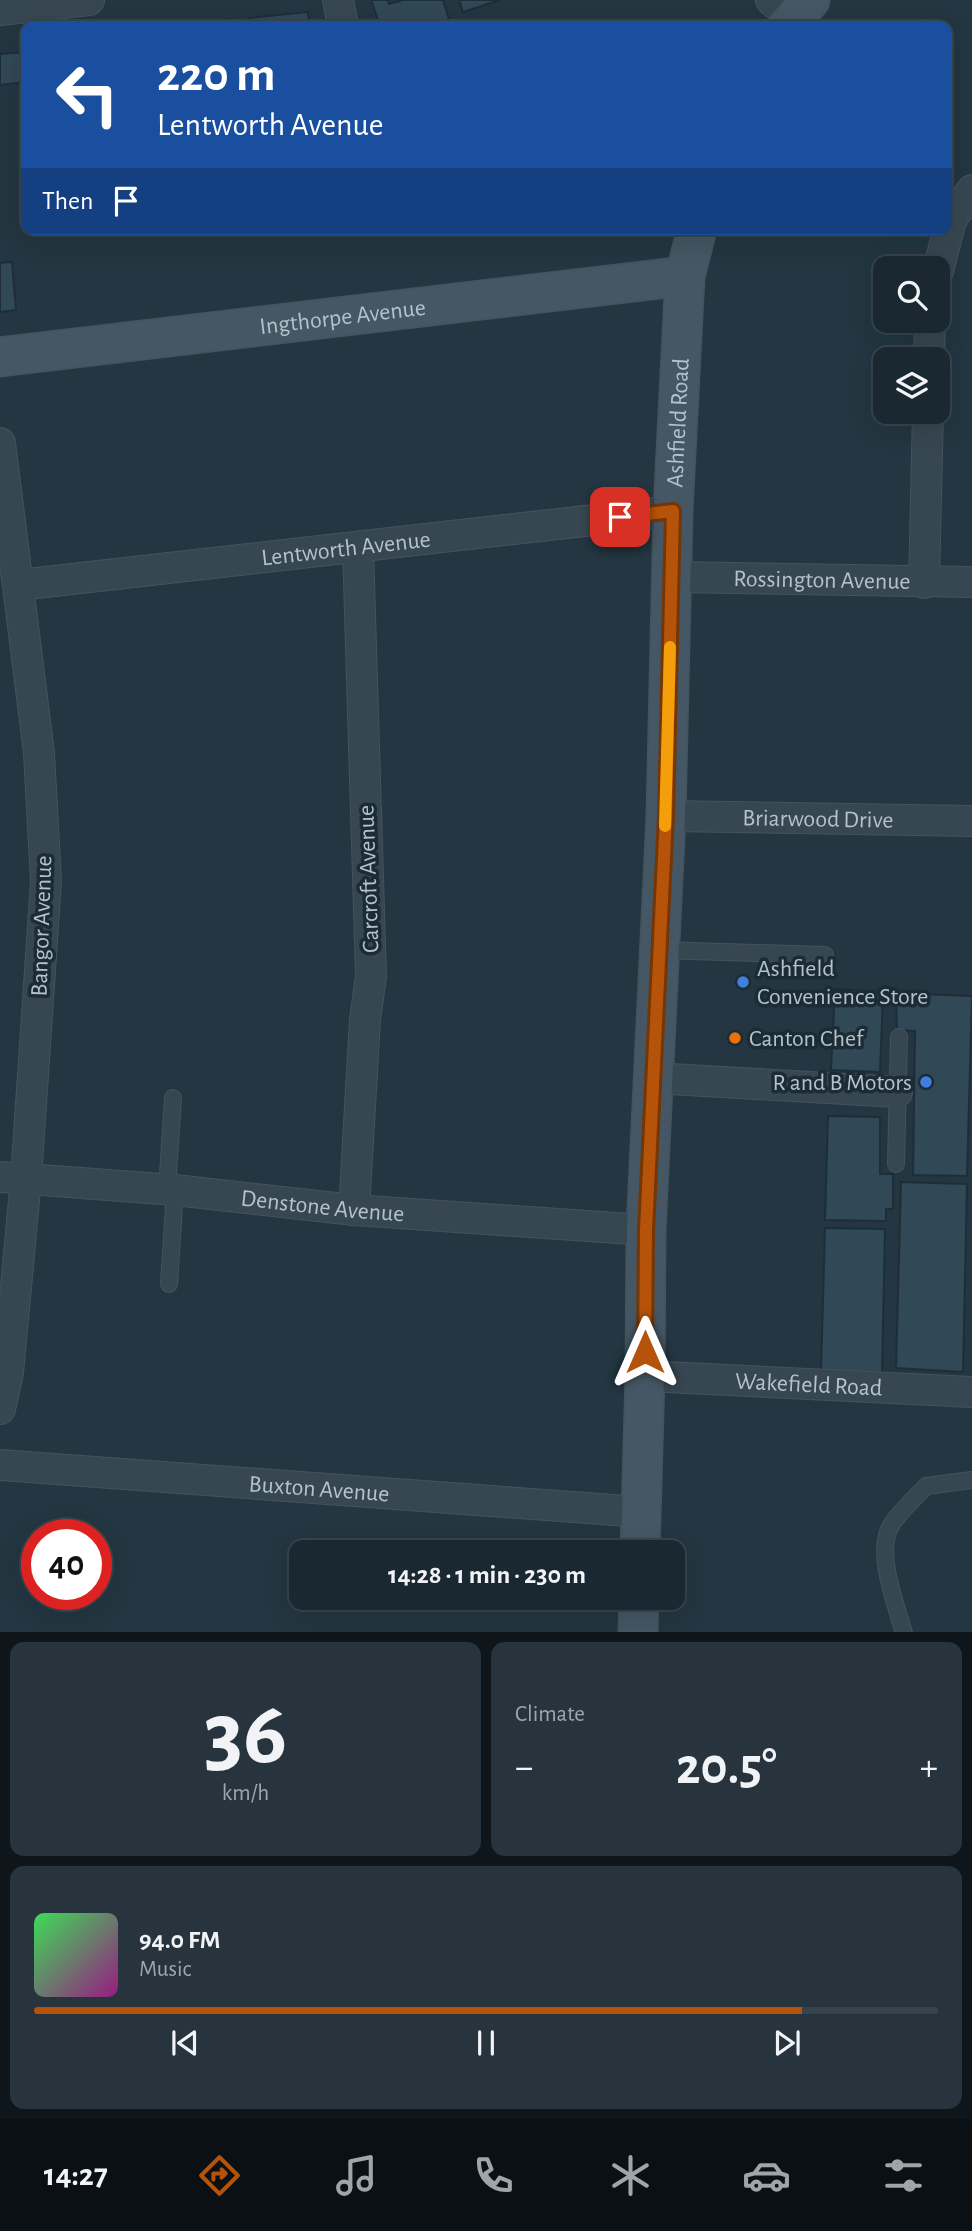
<!DOCTYPE html>
<html lang="en">
<head>
<meta charset="utf-8">
<style>
  :root { --surface:#1a2831; --page:#27343d; --text:#f1f3f6; --muted:#9fa6ab; --line:#38444d; --accent:#b45309 }
  body { margin:0; font-family:"Alegreya Sans",sans-serif; background:var(--page); color:var(--text); height:100vh; display:flex; flex-direction:column; font-size:26px; white-space:nowrap }
  * { box-sizing:border-box; margin:0 }
  p { font-size:23px; color:var(--muted) }
  .icon { flex:none; width:38px; height:38px; fill:none; stroke:currentColor; stroke-width:2; stroke-linecap:round; stroke-linejoin:round }
  .map { position:relative; height:1632px; overflow:hidden }
  .drawer { display:flex; flex-direction:column; gap:10px; padding:10px; background:#0e161b; flex:1 }
  .drawer>* { flex:none }
  .banner { position:absolute; left:21px; top:21px; width:931px; height:214px; border-radius:14px; box-shadow:0 7px 28px #0002,0 0 0 2px var(--line); background:#1a4fa0; color:#fff; overflow:hidden }
  .tools { position:absolute; left:873px; top:256px; display:grid; gap:14px }
  .tools a { display:grid; place-items:center; width:77px; height:77px; border-radius:14px; background:var(--surface); box-shadow:0 7px 28px #0002,0 0 0 2px var(--line); font-size:35px }
  .speed { position:absolute; left:21px; top:1519px; display:flex; gap:14px; font-size:35px; font-weight:700; text-align:center }
  .speed>* { display:grid; place-content:center; width:91px; height:91px; border-radius:50%; background:var(--surface); box-shadow:0 7px 28px #0002,0 0 0 2px var(--line); line-height:1 }
  .speed .limit { border:10px solid #d22; background:#fff; color:#111 }
  .pin { position:absolute; display:grid; place-items:center; width:60px; height:60px; color:#fff; margin:-30px; border-radius:14px; box-shadow:0 4px 10px #0006 }
  .me { position:absolute; width:77px; margin:-38px; rotate:0deg; stroke-linejoin:round; filter:drop-shadow(0 0 5px #0008) }
  .turn { display:flex; align-items:center; gap:24px; height:147px; padding:0 21px; font-size:32px }
  .turn .icon { width:91px; height:91px; stroke-width:2.5 }
  .turn b { display:block; font-size:49px; line-height:60px }
  .then { display:flex; align-items:center; height:66px; padding:0 21px; background:#0003; gap:14px; font-size:26px }
  .big { font-size:52px; font-weight:700; line-height:1.1 }
  .drawer .tile { flex:1; display:flex; flex-direction:column; justify-content:center; gap:10px; min-width:0; padding:0 24px; border-radius:14px; background:var(--page) }
  .drawer .dial { align-items:center; gap:0 }
  .dial b { font-size:91px; line-height:1 }
  .song { display:flex; align-items:center; gap:21px }
  .cover { width:84px; height:84px; border-radius:10px; background:linear-gradient(135deg,hsl(130 70% 55%),hsl(310 70% 35%)) }
  .played { height:7px; border-radius:4px; background:linear-gradient(90deg,var(--accent) 85%,var(--line) 85%) }
  .keys { display:flex; justify-content:space-around; direction:ltr }
  .heat { display:flex; justify-content:space-between; align-items:center; font-size:38px; direction:ltr }
  .drawer .tiles { flex:1; display:grid; gap:10px; grid-template-columns:1fr 1fr }
  .tile:last-child { grid-column:span 2 }
  .trip { position:absolute; left:289px; top:1540px; width:396px; height:70px; border-radius:14px; background:var(--surface); box-shadow:0 7px 28px #0002,0 0 0 2px var(--line); font-weight:700; line-height:70px; text-align:center }
  .tabs { display:flex; height:112px; justify-content:space-around; align-items:center; background:#0a1014; color:var(--muted) }
  .tabs .icon { width:49px; height:49px }
  .tabs .active { color:var(--accent) }
  .tabs b { font-size:32px; color:var(--text) }
  .map>svg:first-child { display:block }
  .building { fill:#314856; stroke:#1e2e38; stroke-width:2 }
  .lines { fill:none; stroke-linecap:round; stroke-linejoin:round }
  .lane-casing { stroke:#44535d; stroke-width:18 }
  .street-casing { stroke:#44535d; stroke-width:32 }
  .secondary-casing { stroke:#44535d; stroke-width:41 }
  .lane { stroke:#374751; stroke-width:16 }
  .street { stroke:#374751; stroke-width:30 }
  .secondary { stroke:#455764; stroke-width:38 }
  .route-casing { stroke:#753606; stroke-width:18 }
  .route { stroke:#b45309; stroke-width:12 }
  .slow { stroke:#f59e0b; stroke-width:12 }
  .shop-dot { fill:#3f7fe0; stroke:#1c2c36; stroke-width:2.5 }
  .food-dot { fill:#e8710a; stroke:#1c2c36; stroke-width:2.5 }
  .labels { text-anchor:middle; stroke-width:7; stroke-linejoin:round; paint-order:stroke }
  .street-label { font-size:24px; fill:#b4c2cb; stroke:#1c2c36 }
  .poi-label { font-size:24px; fill:#b4c2cb; stroke:#1c2c36; text-anchor:start }
</style>
</head>
<body>
<div class="map">
<svg width="972" height="1633" viewBox="0 0 972 1633">
  <rect width="100%" height="100%" fill="#233641"/>
  <g class="building">
    <path d="M 371,0 L 388,0 L 389,4 L 403,0 L 443,0 L 449,19 L 424,26 L 380,26 Z"/>
    <path d="M 459,0 L 500,0 L 463,12 Z"/>
    <path d="M 308,12 L 309,26 L 250,26 L 249,18 Z"/>
    <path d="M 233,19 L 234,26 L 179,26 L 179,25 Z"/>
    <path d="M 26,52 L 26,82 L 0,85 L 0,54 Z"/>
    <path d="M 12,262 L 16,310 L 0,312 L 0,263 Z"/>
    <path d="M 835,989 L 883,992 L 880,1072 L 831,1070 Z"/>
    <path d="M 896,993 L 972,996 L 967,1176 L 913,1175 L 915,1031 L 897,1030 Z"/>
    <path d="M 828,1116 L 880,1117 L 880,1174 L 893,1174 L 893,1209 L 886,1209 L 886,1221 L 825,1220 Z"/>
    <path d="M 901,1182 L 967,1184 L 963,1372 L 896,1368 Z"/>
    <path d="M 825,1228 L 885,1229 L 882,1373 L 821,1371 Z"/>
  </g>
  <g class="lines">
    <defs>
      <g id="lane">
        <path d="M 30,2 L 43,26"/>
        <path d="M 659,950 L 825,955"/>
        <path d="M 896,1164 L 899,1037"/>
        <path d="M 167,1190 L 173,1098"/>
        <path d="M 169,1284 L 175,1190"/>
        <path d="M 904,1633 C 896,1604 876,1555 890,1527 C 899,1512 914,1499 926,1486 L 972,1480"/>
      </g>
      <g id="street">
        <path d="M 338,0 L 343,26"/>
        <path d="M 771,0 L 793,18"/>
        <path d="M 0,10 L 89,0"/>
        <path d="M 938,271 L 951,220 L 972,190"/>
        <path d="M 929,359 L 930,320"/>
        <path d="M 0,443 L 39,753 L 46,881 L 26,1179 L 8,1373 L 0,1409"/>
        <path id="s1" d="M 672,577 L 972,582"/>
        <path d="M 924,583 L 928,411"/>
        <path id="s2" d="M 19,585 L 673,511"/>
        <path id="s3" d="M 666,816 L 972,821"/>
        <path d="M 652,1078 L 897,1092"/>
        <path id="s4" d="M 0,1177 L 175,1190 L 354,1210 L 646,1230"/>
        <path d="M 354,1210 L 365,1020 L 371,976 L 358,548"/>
        <path id="s5" d="M 645,1376 L 972,1392"/>
        <path id="s6" d="M 0,1465 L 641,1512"/>
      </g>
      <g id="secondary">
        <path d="M 787,26 L 810,0"/>
        <path id="s7" d="M 0,357 L 685,276"/>
        <path id="s8" d="M 640,1552 L 645,1376 L 646,1230 L 666,816 L 673,511 L 685,276 L 697,229"/>
        <path d="M 638,1633 L 639,1598"/>
      </g>
    </defs>
    <use href="#lane" class="lane-casing"/>
    <use href="#street" class="street-casing"/>
    <use href="#secondary" class="secondary-casing"/>
    <use href="#lane" class="lane"/>
    <use href="#street" class="street"/>
    <use href="#secondary" class="secondary"/>
  </g>
  <g class="lines">
    <defs>
      <path id="route" d="M 620,517 L 673,511 L 666,816 L 646,1230 L 645,1352"/>
    </defs>
    <use href="#route" class="route-casing"/>
    <use href="#route" class="route"/>
    <path class="slow" d="M 665,826 L 670,647"/>
  </g>
  <g class="shop-dot">
    <circle cx="743" cy="982" r="7"/>
    <circle cx="926" cy="1082" r="7"/>
  </g>
  <circle class="food-dot" cx="735" cy="1038" r="7"/>
  <g class="labels">
    <g class="street-label">
      <text dy="8" stroke="none"><textPath href="#s7" startOffset="345">Ingthorpe Avenue</textPath></text>
      <text dy="8" stroke="none"><textPath href="#s8" startOffset="1130">Ashfield Road</textPath></text>
      <text dy="8" stroke="none"><textPath href="#s2" startOffset="329">Lentworth Avenue</textPath></text>
      <text dy="8" stroke="none"><textPath href="#s1" startOffset="150">Rossington Avenue</textPath></text>
      <text dy="8" stroke="none"><textPath href="#s3" startOffset="152">Briarwood Drive</textPath></text>
      <text transform="translate(368 879) rotate(-92)" y="8">Carcroft Avenue</text>
      <text transform="translate(41 926) rotate(-88)" y="8">Bangor Avenue</text>
      <text dy="8" stroke="none"><textPath href="#s4" startOffset="324">Denstone Avenue</textPath></text>
      <text dy="8" stroke="none"><textPath href="#s5" startOffset="164">Wakefield Road</textPath></text>
      <text dy="8" stroke="none"><textPath href="#s6" startOffset="320">Buxton Avenue</textPath></text>
    </g>
    <g class="poi-label">
      <text x="757" y="976">Ashfield<tspan x="757" dy="28">Convenience Store</tspan></text>
      <text x="749" y="1046">Canton Chef</text>
      <text x="912" y="1090" text-anchor="end">R and B Motors</text>
    </g>
  </g>
</svg>
<div class="tools">
<a><svg class="icon" aria-label="search" viewBox="0 0 24 24"><circle cx="10" cy="10" r="6"/><path d="M15 15l6 6"/></svg></a>
<a><svg class="icon" aria-label="layers" viewBox="0 0 24 24"><path d="M12 4l9 5-9 5-9-5zM3 14l9 5 9-5"/></svg></a>
</div>
<div class="speed"><div class="limit">40</div></div>
<div class="pin" style="left:620px;top:517px;background:#d93025"><svg class="icon" aria-label="arrive" viewBox="0 0 24 24"><path d="M6 21V4h12l-3 4 3 4H6"/></svg></div>
<svg class="me" style="left:645px;top:1352px" viewBox="-20 -20 40 40"><path d="M0-17L14 15 0 8-14 15z" fill="#b45309" stroke="#fff" stroke-width="4"/></svg>
<div class="trip">14:28 · 1 min · 230 m</div>
<div class="banner">
<div class="turn"><svg class="icon" aria-label="left" viewBox="0 0 24 24"><path d="M17 20v-9H6M10 6l-5 5 5 5"/></svg><div><b>220 m</b>Lentworth Avenue</div></div>
<div class="then">Then<svg class="icon" aria-label="arrive" viewBox="0 0 24 24"><path d="M6 21V4h12l-3 4 3 4H6"/></svg></div>
</div>
</div>
<section class="drawer">
<div class="tiles">
<div class="tile dial"><b>36</b><p>km/h</p></div>
<div class="tile"><p>Climate</p>
<div class="heat"><a>−</a><b class="big">20.5°</b><a>+</a></div>
</div>
<div class="tile">
<div class="song"><i class="cover"></i><div><b>94.0 FM</b><p>Music</p></div></div>
<div class="played"></div>
<div class="keys"><svg class="icon" aria-label="previous" viewBox="0 0 24 24"><path d="M18 5L8 12l10 7zM5 5v14"/></svg><svg class="icon" aria-label="pause" viewBox="0 0 24 24"><path d="M8 5v14M16 5v14"/></svg><svg class="icon" aria-label="next" viewBox="0 0 24 24"><path d="M6 5l10 7-10 7zM19 5v14"/></svg></div>
</div>
</div>
</section>
<nav class="tabs">
<b>14:27</b>
<svg class="icon active" aria-label="directions" viewBox="0 0 24 24"><path d="M12 3l9 9-9 9-9-9zM9 14v-3h6M13 9l2 2-2 2"/></svg>
<svg class="icon" aria-label="music" viewBox="0 0 24 24"><path d="M9 18V5l10-2v13"/><circle cx="6" cy="18" r="3"/><circle cx="16" cy="16" r="3"/></svg>
<svg class="icon" aria-label="phone" viewBox="0 0 24 24"><path d="M5 4h4l2 5-3 2q2 4 5 5l2-3 5 2v4C11 20 4 13 5 4z"/></svg>
<svg class="icon" aria-label="climate" viewBox="0 0 24 24"><path d="M12 3v18M4 7l16 10M4 17L20 7"/></svg>
<svg class="icon" aria-label="car" viewBox="0 0 24 24"><path d="M5 17H2v-5l4-1 3-4h7l3 4 3 1v5h-3M9 17h6M6 11h13"/><circle cx="7" cy="17" r="2"/><circle cx="17" cy="17" r="2"/></svg>
<svg class="icon" aria-label="filters" viewBox="0 0 24 24"><path d="M4 7h16M4 17h16"/><circle cx="9" cy="7" r="2"/><circle cx="15" cy="17" r="2"/></svg>
</nav>
</body>
</html>
